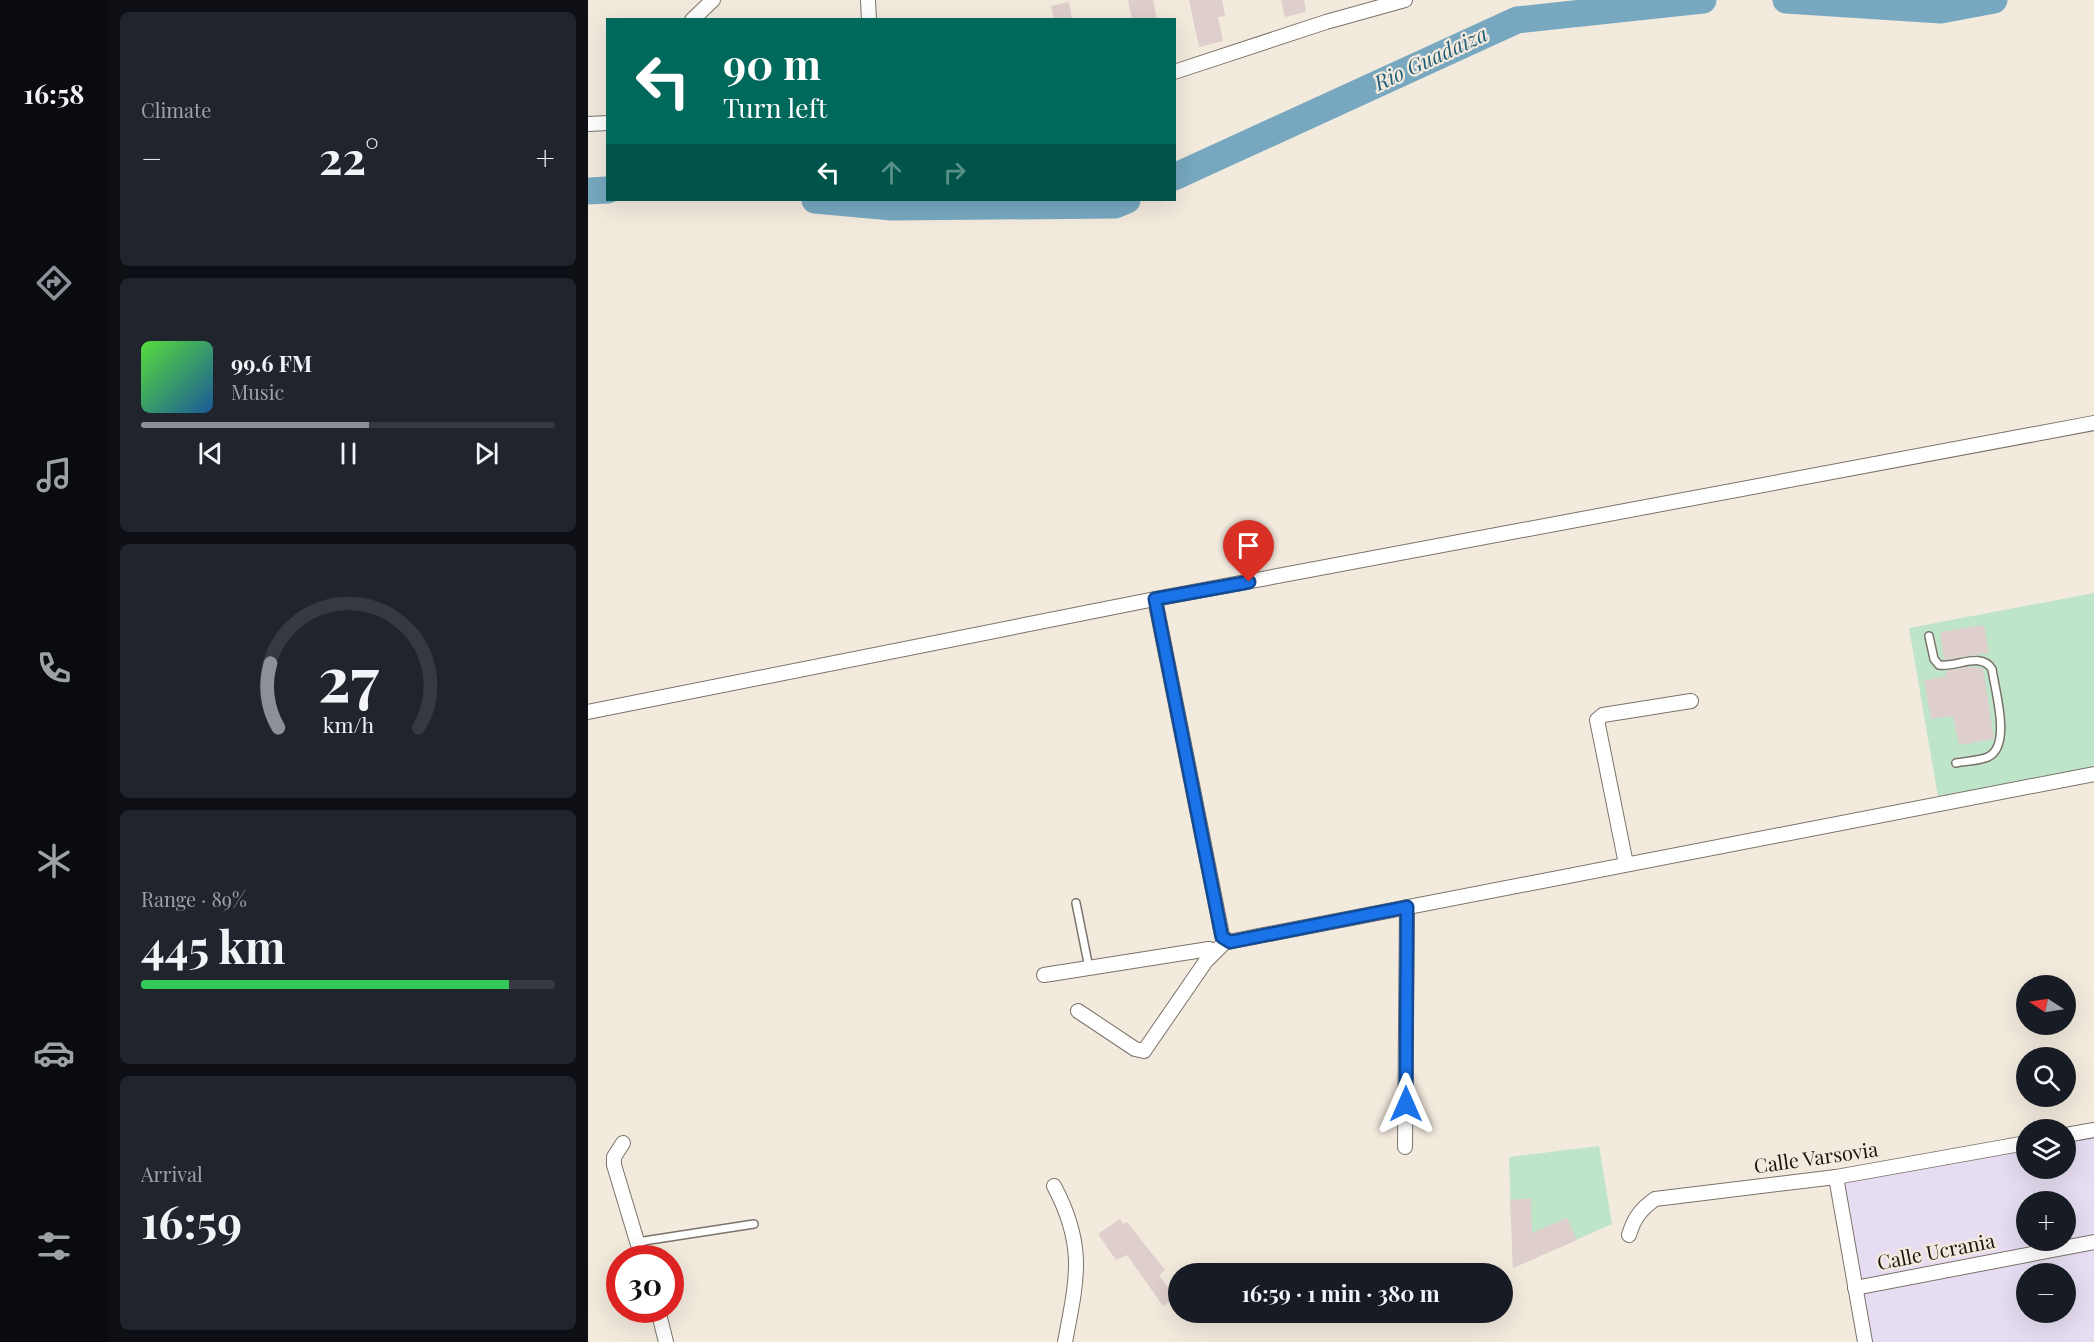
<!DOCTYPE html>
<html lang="en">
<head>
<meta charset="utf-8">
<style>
  :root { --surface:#171b24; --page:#20242c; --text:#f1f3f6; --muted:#9ea1a6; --line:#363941; --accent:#8c9099 }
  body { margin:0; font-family:"Playfair Display",serif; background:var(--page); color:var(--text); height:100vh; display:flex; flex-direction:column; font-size:22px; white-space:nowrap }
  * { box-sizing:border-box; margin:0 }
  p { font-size:20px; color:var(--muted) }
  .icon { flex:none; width:33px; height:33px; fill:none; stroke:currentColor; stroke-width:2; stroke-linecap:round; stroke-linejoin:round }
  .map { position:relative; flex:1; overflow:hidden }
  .panel { display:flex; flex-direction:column; gap:12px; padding:12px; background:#0d0f14; width:480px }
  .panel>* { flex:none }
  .top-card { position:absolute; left:18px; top:18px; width:570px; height:183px; border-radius:0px; box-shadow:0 6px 24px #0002; background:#00695c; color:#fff; overflow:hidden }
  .needle { width:39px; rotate:282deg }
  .tools { position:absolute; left:1428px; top:975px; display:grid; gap:12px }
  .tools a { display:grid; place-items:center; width:60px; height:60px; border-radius:50%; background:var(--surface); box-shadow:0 6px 24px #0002; font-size:30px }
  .speed { position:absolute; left:18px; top:1245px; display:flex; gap:12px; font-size:30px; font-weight:700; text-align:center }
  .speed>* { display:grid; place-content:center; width:78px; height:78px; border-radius:50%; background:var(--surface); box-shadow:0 6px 24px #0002; line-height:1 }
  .speed .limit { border:9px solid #d22; background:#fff; color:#111 }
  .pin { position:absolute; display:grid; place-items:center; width:51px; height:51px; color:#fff; margin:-62px -26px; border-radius:50% 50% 50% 0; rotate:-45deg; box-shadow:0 0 6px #0007 }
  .pin .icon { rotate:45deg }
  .me { position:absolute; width:66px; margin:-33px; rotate:0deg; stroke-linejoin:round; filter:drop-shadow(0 0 4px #0008) }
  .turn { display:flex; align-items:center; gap:21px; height:126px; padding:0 18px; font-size:27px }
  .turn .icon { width:78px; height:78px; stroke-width:2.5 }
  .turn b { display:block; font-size:42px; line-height:51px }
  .lanes { display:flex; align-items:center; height:57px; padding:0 18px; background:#0003; justify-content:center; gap:30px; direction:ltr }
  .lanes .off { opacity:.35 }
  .big { font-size:45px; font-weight:700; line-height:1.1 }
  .panel .tile { flex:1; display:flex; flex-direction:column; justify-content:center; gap:9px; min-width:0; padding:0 21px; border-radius:9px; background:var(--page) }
  .panel .dial { align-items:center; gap:0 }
  .dial svg { height:156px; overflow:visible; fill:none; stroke:var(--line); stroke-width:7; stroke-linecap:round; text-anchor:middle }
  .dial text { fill:var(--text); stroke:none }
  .song { display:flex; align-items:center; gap:18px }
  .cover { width:72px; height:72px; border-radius:9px; background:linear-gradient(135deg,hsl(110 70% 55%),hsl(210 70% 35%)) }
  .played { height:6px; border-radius:3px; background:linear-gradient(90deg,var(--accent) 55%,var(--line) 55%) }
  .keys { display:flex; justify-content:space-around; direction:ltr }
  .heat { display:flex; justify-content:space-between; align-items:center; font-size:33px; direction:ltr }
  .charge { height:9px; border-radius:4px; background:linear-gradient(90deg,#34c759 89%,var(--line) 0) }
  .trip { position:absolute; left:580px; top:1263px; width:345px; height:60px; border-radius:30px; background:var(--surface); box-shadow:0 6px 24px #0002; font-weight:700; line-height:60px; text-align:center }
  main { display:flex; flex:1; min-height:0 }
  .tab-bar { display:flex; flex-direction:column; width:108px; justify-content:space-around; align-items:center; background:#090b0e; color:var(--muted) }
  .tab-bar .icon { width:42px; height:42px }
  .tab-bar .selected { color:var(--accent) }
  .tab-bar b { font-size:27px; color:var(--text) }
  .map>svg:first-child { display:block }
  .industrial { fill:#e6ddf2; fill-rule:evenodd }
  .green { fill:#bee4c9 }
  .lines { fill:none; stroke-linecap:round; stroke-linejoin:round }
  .river { stroke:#77a8c0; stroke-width:27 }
  .building { fill:#dfcfcc }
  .service-casing { stroke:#7b7369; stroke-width:10 }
  .minor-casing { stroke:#7b7369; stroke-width:16 }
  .service { stroke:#fff; stroke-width:7 }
  .minor { stroke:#fff; stroke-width:14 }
  .route-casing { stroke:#114b97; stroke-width:15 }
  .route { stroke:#1a73e8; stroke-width:10 }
  .labels { text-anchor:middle; stroke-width:4.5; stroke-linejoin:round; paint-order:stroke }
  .street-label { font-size:20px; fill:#191612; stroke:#f3eade }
  .water-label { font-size:21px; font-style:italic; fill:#215e77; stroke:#f3eade }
</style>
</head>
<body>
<main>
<nav class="tab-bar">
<b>16:58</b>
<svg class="icon selected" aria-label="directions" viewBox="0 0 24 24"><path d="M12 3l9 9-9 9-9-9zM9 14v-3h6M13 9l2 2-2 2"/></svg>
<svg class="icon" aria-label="music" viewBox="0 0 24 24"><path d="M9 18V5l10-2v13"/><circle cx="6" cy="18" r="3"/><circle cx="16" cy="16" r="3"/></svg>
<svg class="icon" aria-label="phone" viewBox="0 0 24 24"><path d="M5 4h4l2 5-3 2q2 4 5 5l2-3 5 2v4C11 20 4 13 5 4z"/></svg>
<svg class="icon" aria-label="climate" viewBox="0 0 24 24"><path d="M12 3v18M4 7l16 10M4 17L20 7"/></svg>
<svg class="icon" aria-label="car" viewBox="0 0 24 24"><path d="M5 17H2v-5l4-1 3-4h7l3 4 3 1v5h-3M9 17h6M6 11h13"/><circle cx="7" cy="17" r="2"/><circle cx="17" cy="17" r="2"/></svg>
<svg class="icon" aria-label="filters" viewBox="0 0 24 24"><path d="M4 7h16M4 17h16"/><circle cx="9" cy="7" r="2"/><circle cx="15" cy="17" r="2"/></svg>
</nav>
<section class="panel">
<div class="tile"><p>Climate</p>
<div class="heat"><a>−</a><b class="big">22°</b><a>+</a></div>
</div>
<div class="tile">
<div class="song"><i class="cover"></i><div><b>99.6 FM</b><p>Music</p></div></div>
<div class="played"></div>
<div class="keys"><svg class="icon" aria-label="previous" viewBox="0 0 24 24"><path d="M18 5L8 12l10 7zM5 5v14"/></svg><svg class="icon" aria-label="pause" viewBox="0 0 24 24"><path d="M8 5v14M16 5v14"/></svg><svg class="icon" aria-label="next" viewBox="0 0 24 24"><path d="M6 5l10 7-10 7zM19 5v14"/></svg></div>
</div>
<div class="tile dial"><svg viewBox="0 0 100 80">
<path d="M14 69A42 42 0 1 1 86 69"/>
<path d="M14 69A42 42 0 0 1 10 36" stroke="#8c9099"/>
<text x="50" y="56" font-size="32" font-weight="700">27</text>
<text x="50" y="72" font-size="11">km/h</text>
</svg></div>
<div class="tile"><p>Range · 89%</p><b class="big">445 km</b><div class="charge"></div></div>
<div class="tile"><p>Arrival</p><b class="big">16:59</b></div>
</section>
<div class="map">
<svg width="1506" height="1342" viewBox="0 0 1506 1342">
  <rect width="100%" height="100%" fill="#f3eade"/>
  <path class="industrial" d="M 1506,1130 L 1506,1342 L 1277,1342 L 1248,1177 L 1438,1143 L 1438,1168 L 1478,1168 L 1478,1135 ZM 1438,1202 L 1478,1202 L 1478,1240 L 1438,1240 ZM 1438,1274 L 1478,1274 L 1478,1312 L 1438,1312 Z"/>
  <g class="green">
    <path d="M 1506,593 L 1506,769 L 1350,797 L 1321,628 Z"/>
    <path d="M 1011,1146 L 1024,1224 L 925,1268 L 921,1157 Z"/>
  </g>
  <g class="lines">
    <g class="river">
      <path d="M 1198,0 L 1353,10 L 1406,0"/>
      <path d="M 586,177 L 929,20 L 1115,0"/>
      <path d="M 0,191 L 20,190"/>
      <path d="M 227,200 L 304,207 L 527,205 L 539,200"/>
    </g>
  </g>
  <g class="building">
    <path d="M 540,0 L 565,0 L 569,20 L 544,20 Z"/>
    <path d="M 601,0 L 634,0 L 637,16 L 630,17 L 635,41 L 611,47 Z"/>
    <path d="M 693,0 L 716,0 L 718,12 L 697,17 Z"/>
    <path d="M 481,2 L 484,20 L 466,20 L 463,6 Z"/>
    <path d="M 1396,625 L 1401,653 L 1356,660 L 1352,632 Z"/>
    <path d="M 1381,667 L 1395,668 L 1406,739 L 1371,745 L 1365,716 L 1343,719 L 1336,680 L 1359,676 L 1358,671 Z"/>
    <path d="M 943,1198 L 944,1233 L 979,1218 L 989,1240 L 925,1268 L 922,1200 Z"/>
    <path d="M 532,1219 L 535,1224 L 539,1222 L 577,1270 L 571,1275 L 587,1298 L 575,1306 L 539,1255 L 528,1260 L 510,1234 Z"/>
  </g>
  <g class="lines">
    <defs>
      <g id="service">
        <path d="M 1341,636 L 1346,659 L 1351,665 C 1368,668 1393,651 1404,669 C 1407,691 1424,746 1400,757 C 1390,761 1378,761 1368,763"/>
        <path d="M 488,903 L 501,968"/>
        <path d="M 49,1242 L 166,1224"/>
      </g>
      <g id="minor">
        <path d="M 280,0 L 281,20"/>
        <path d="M 104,20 L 125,0"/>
        <path d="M 586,72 L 738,22 L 817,0"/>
        <path d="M 0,124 L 20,123"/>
        <path d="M 567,599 L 634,935 L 640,942 L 1506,774"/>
        <path d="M 0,712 L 567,599 L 1506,423"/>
        <path d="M 1038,864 L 1009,720 L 1015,715 L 1103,701"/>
        <path d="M 456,975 L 621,949 L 628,951"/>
        <path d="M 490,1011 L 547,1049 L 556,1051 L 618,961 L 638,941"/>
        <path d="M 1478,1135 L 1506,1130"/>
        <path d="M 35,1143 L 26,1157 L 26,1165 L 54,1258"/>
        <path d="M 817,1147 L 819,907"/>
        <path d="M 1248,1177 L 1277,1342"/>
        <path d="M 466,1186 C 498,1246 489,1279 477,1342"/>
        <path d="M 1041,1235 C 1046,1218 1053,1209 1067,1199 L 1248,1177 L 1438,1143"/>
        <path d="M 1267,1288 L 1506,1242"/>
        <path d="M 70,1310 L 78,1342"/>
      </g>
    </defs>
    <use href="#service" class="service-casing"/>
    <use href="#minor" class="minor-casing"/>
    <use href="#service" class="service"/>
    <use href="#minor" class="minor"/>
  </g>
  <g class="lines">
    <defs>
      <path id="route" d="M 661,582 L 567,599 L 634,937 L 642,942 L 819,907 L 818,1104"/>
    </defs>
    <use href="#route" class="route-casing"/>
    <use href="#route" class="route"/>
  </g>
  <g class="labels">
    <g class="street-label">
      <text transform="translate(1228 1158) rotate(-8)" y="7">Calle Varsovia</text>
      <text transform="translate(1348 1252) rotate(-11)" y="7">Calle Ucrania</text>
    </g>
    <g class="water-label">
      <text transform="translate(843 59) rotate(-25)" y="7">Rio Guadaiza</text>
    </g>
  </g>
</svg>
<div class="tools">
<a><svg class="needle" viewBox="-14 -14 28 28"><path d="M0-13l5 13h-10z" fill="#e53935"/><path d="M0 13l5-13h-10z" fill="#9ea1a6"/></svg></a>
<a><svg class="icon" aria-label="search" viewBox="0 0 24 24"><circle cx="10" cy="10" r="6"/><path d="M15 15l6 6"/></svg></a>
<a><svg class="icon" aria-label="layers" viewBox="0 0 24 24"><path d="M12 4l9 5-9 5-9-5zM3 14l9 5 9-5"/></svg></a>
<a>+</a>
<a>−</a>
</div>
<div class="speed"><div class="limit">30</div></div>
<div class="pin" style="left:661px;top:582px;background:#d93025"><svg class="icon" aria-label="arrive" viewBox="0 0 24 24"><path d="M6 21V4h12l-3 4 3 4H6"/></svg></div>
<svg class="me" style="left:818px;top:1104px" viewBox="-20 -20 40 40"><path d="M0-17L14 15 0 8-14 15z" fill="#1a73e8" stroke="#fff" stroke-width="4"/></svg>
<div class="trip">16:59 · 1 min · 380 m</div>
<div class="top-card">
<div class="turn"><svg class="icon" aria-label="left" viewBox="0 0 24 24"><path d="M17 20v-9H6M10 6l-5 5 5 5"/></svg><div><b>90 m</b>Turn left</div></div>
<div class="lanes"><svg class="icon" aria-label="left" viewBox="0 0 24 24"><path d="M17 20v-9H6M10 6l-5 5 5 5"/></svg><svg class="icon off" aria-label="ahead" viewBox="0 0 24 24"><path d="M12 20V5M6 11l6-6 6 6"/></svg><svg class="icon off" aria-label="right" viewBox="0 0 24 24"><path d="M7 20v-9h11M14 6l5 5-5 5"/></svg></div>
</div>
</div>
</main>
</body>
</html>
